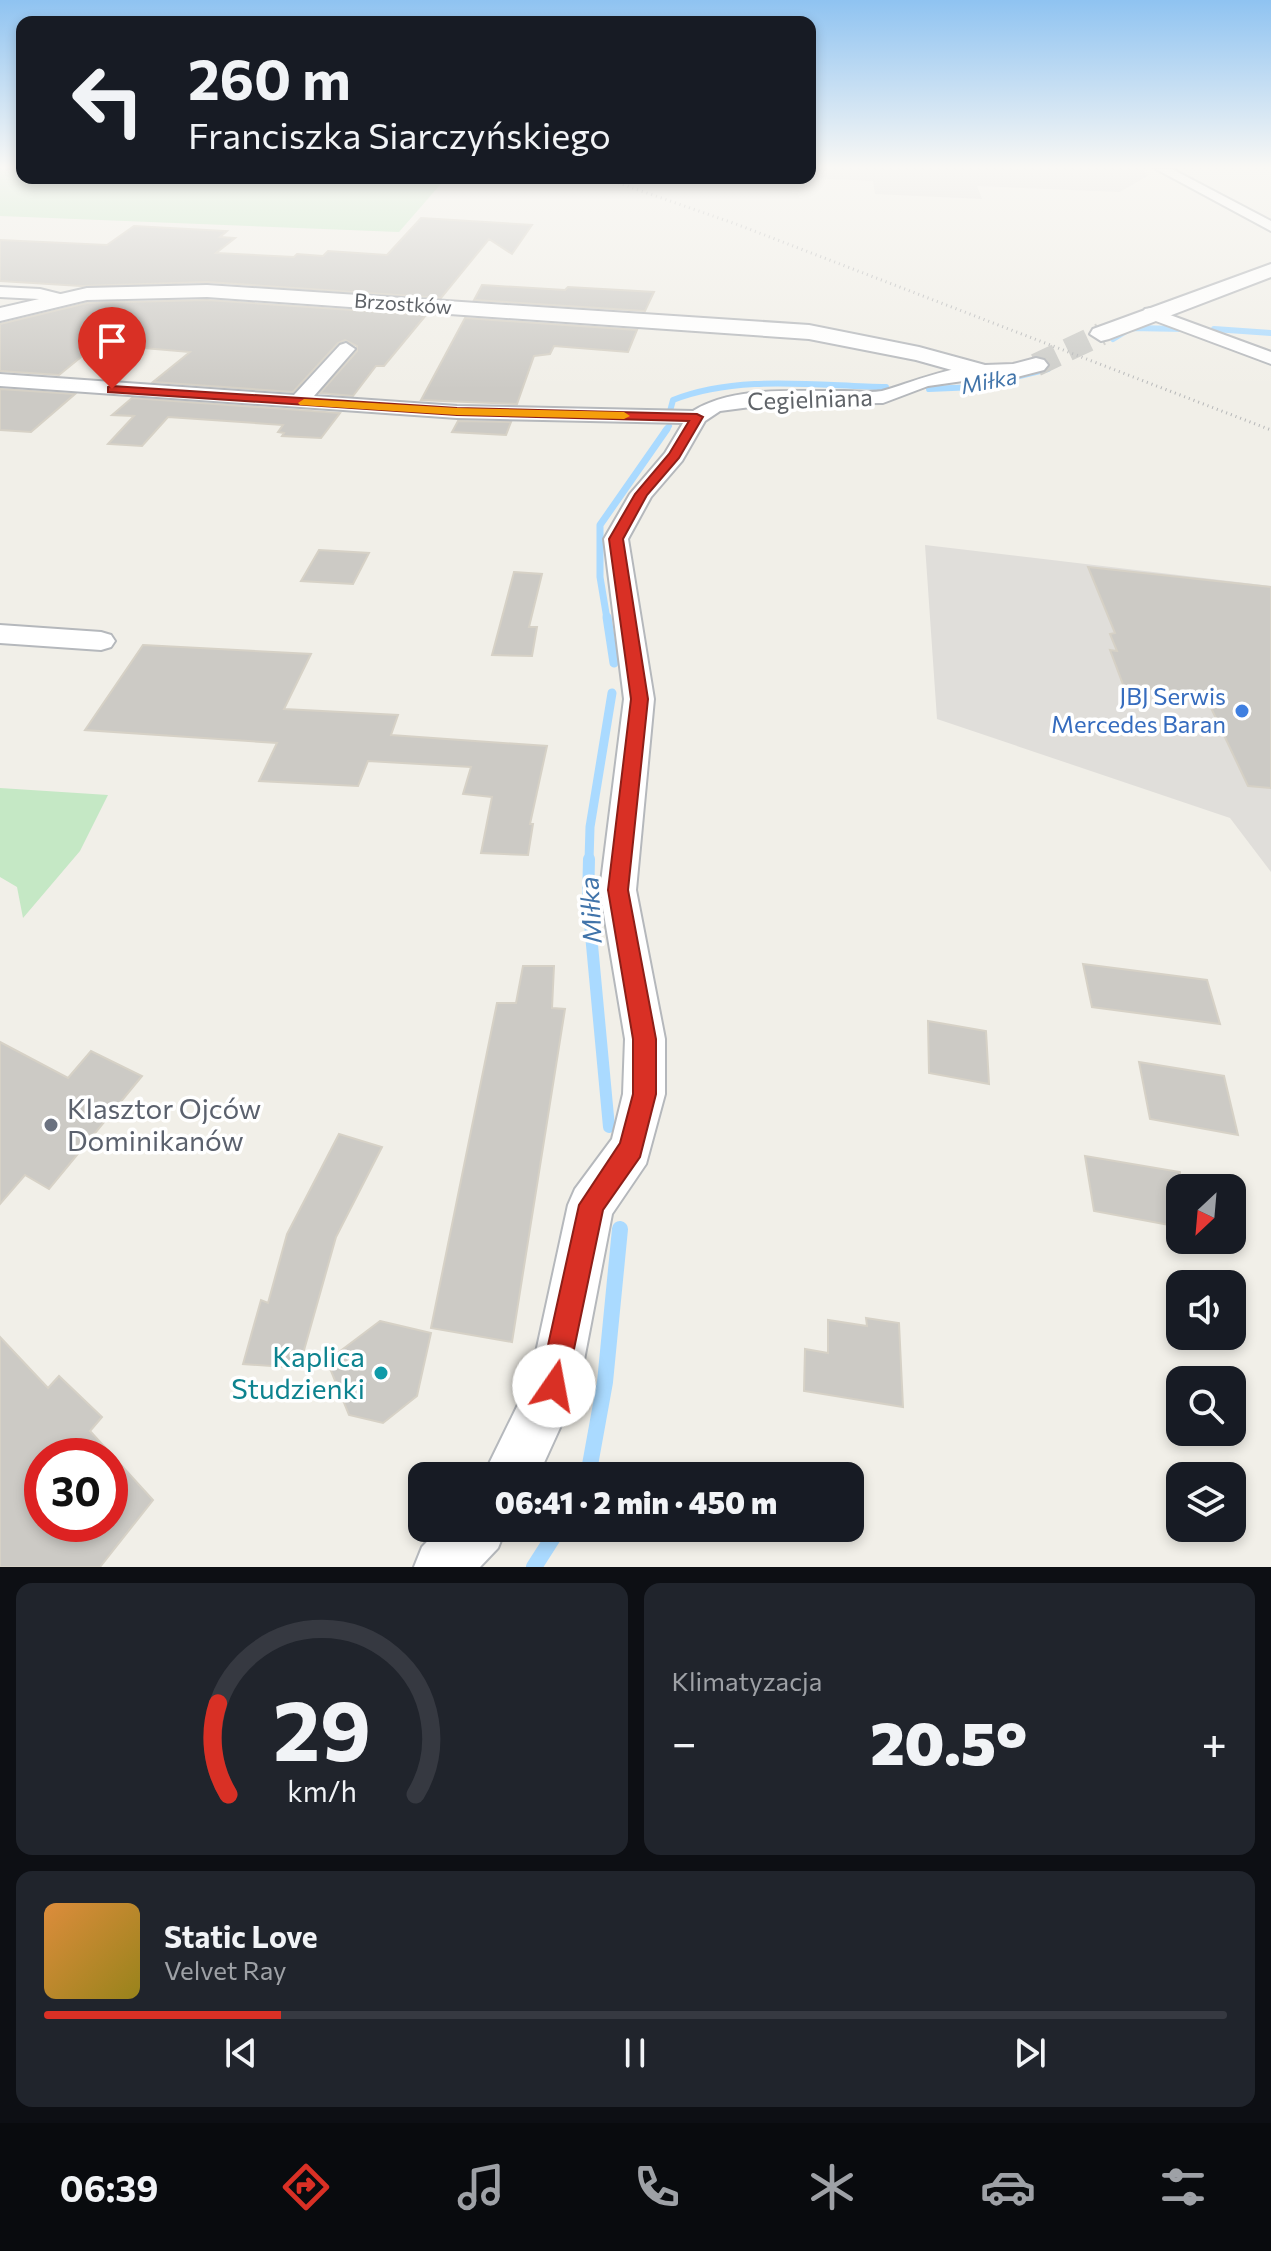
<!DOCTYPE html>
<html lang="pl">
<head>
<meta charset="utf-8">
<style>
  :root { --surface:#171b24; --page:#20242c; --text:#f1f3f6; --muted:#9ea1a6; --line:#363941; --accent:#d93025 }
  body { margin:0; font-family:Commissioner,sans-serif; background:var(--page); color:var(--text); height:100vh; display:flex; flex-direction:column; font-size:30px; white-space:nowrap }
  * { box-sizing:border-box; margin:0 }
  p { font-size:26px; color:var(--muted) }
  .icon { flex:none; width:44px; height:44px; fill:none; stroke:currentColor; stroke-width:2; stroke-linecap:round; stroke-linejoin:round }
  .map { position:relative; height:1567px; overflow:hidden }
  .details { display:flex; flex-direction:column; gap:16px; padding:16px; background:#0d0f14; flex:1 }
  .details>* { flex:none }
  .guide { position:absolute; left:16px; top:16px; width:800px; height:168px; border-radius:16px; box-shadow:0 4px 12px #0003; background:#171b24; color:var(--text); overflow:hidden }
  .needle { width:52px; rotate:206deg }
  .tools { position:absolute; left:1166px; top:1174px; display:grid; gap:16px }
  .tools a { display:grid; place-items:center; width:80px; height:80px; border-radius:16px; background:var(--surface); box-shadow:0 4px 12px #0003; font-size:40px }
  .speed { position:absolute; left:24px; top:1438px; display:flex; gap:16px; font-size:40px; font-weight:700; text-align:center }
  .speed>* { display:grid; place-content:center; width:104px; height:104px; border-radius:50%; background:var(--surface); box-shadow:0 4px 12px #0003; line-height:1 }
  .speed .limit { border:12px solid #d22; background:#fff; color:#111 }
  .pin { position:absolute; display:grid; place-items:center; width:68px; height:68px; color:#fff; margin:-82px -34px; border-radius:50% 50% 50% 0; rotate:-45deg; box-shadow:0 0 8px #0007 }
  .pin .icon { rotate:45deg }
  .me { position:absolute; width:88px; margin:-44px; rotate:12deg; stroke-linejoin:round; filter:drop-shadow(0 0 6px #0008) }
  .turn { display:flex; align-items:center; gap:28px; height:168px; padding:0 40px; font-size:36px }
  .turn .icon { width:104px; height:104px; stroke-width:2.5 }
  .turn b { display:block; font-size:56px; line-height:68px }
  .big { font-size:60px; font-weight:800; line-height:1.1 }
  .details .tile { flex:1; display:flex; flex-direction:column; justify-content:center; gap:12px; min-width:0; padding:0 28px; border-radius:16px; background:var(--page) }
  .details .dial { align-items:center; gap:0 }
  .dial svg { height:208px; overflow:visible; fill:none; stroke:var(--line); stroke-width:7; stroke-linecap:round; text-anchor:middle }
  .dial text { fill:var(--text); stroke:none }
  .song { display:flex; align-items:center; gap:24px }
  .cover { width:96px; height:96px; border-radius:12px; background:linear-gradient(135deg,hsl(30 70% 55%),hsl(50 70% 35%)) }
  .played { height:8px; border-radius:4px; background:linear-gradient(90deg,var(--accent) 20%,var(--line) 20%) }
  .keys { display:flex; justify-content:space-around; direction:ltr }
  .heat { display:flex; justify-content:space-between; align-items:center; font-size:44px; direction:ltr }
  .details .tiles { flex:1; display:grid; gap:16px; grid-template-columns:1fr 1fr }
  .tile:last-child { grid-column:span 2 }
  .trip { position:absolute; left:408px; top:1462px; width:456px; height:80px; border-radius:16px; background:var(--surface); box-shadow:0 4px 12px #0003; font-weight:800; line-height:80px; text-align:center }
  .dock { display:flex; height:128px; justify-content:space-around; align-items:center; background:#090b0e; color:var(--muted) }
  .dock .icon { width:56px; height:56px }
  .dock .selected { color:var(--accent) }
  .dock b { font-size:36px; color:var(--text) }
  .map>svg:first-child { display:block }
  .industrial { fill:#e0deda }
  .green { fill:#c5e8c5 }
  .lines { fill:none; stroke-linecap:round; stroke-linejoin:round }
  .stream-far4 { stroke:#aadaff; stroke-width:6 }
  .stream-far3 { stroke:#aadaff; stroke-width:7 }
  .stream-far2 { stroke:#aadaff; stroke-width:9 }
  .stream-far1 { stroke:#aadaff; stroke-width:12 }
  .stream { stroke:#aadaff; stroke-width:16 }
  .building { fill:#cccac5; stroke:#d6d1c6; stroke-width:2; fill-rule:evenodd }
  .tertiary-tunnel { stroke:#ccccc8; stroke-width:23; stroke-dasharray:23 12; stroke-linecap:butt }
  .minor-casing { stroke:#b5b8bc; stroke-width:4 }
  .tertiary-casing { stroke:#b5b8bc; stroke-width:4 }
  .minor { fill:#fff; fill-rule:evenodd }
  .tertiary { fill:#fff; fill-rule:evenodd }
  .rail { stroke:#b6b7b8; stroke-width:3; stroke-dasharray:1 4; stroke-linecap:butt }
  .route { fill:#d93025; stroke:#8d1f18; stroke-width:2 }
  .slow { fill:#f59e0b }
  .shop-dot { fill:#3f7fe0; stroke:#fff; stroke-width:3 }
  .worship-dot { fill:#6b7280; stroke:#fff; stroke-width:3 }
  .culture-dot { fill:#0f9aa8; stroke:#fff; stroke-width:3 }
  .labels { text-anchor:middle; stroke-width:7; stroke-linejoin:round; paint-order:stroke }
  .far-street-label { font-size:20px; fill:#5f6368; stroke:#fff }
  .far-water-label { font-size:22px; font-style:italic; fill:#4174aa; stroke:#fff }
  .street-label { font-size:24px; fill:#5f6368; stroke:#fff }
  .shop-label { font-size:24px; fill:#366cbe; stroke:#fff; text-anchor:end }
  .water-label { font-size:26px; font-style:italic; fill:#4174aa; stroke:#fff }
  .near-worship-label { font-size:28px; fill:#5b616d; stroke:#fff; text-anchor:start }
  .near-culture-label { font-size:28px; fill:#0d838f; stroke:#fff; text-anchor:end }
</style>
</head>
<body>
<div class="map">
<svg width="1271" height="1567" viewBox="0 0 1271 1567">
  <rect width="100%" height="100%" fill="#f1efe8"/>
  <g class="industrial">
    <path d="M 810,169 L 1142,169 L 1149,175 L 1120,192 L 977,186 L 982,199 L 875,194 L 873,181 L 810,178 Z"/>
    <path d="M 925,545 L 1271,586 L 1271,872 L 1230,818 L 937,719 Z"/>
  </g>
  <g class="green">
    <path d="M 0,169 L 22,169 L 22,178 L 446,178 L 399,232 L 0,216 Z"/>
    <path d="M 0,788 L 108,795 L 80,851 L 23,918 L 17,887 L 0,877 Z"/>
  </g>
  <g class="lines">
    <g class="stream-far4">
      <path d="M 1214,329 L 1271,333"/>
      <path d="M 1113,339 L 1131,328 L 1185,329"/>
      <path d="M 929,389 L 975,387 L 1048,369"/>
      <path d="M 669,415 L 673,400 C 739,374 817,386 886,387"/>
      <path d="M 665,431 L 669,426"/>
    </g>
    <path class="stream-far3" d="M 607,619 L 600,577 L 600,525 L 667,429"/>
    <g class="stream-far2">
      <path d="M 607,617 L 614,663"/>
      <path d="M 589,861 L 590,827 L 612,693"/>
    </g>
    <path class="stream-far1" d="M 589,859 L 588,902 L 609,1127"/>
    <g class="stream">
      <path d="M 588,1476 L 605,1382 L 620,1229"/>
      <path d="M 534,1567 L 559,1528"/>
    </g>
  </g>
  <g class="building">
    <path d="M 421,218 L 532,225 L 512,254 L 489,239 L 441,298 L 207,282 L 81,286 L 0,281 L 0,240 L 107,245 L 134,226 L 227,231 L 220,237 L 235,238 L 216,253 L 294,257 L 297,254 L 323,256 L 328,251 L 387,255 Z"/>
    <path d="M 482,285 L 565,290 L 568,287 L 654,292 L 645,311 L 474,300 Z"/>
    <path d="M 207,300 L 426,315 L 384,366 L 376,366 L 353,396 L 320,393 L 357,351 L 357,346 L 345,340 L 338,343 L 293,392 L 153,382 L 190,352 L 97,344 L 59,375 L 0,371 L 0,324 L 87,303 Z"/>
    <path d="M 465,318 L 637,330 L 628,352 L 554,346 L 550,354 L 534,356 L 517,404 L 421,400 Z"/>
    <path d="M 0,389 L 75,394 L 31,432 L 0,430 Z"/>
    <path d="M 132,398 L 340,413 L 321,438 L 282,436 L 284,433 L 278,432 L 283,425 L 168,417 L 142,446 L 108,444 L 134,416 L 112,415 Z"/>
    <path d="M 458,421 L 511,422 L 506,435 L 452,432 Z"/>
    <path d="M 319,550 L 369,553 L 353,584 L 301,581 Z"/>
    <path d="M 1088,567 L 1271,587 L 1271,788 L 1248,786 L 1204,693 L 1124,687 L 1110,650 L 1117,651 L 1110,634 L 1115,633 Z"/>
    <path d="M 514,572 L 542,574 L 529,627 L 537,627 L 532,656 L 492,655 Z"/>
    <path d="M 143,645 L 311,654 L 284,709 L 398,715 L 391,735 L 547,746 L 530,824 L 533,824 L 528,855 L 481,853 L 492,797 L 463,794 L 471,767 L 368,761 L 358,786 L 259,781 L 277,743 L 85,730 Z"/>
    <path d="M 1083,964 L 1207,980 L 1220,1024 L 1092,1007 Z"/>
    <path d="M 523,966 L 554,966 L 552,1008 L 565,1009 L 512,1342 L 431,1328 L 497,1003 L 516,1003 Z"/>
    <path d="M 928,1021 L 986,1031 L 989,1084 L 929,1073 Z"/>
    <path d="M 0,1042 L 68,1078 L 91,1051 L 142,1076 L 49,1189 L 25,1175 L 0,1204 Z"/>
    <path d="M 1139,1062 L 1224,1076 L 1238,1135 L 1150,1119 Z"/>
    <path d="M 339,1134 L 382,1147 L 336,1237 L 299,1368 L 243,1364 L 261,1300 L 268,1303 L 287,1234 Z"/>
    <path d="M 1085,1156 L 1180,1172 L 1180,1227 L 1094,1211 Z"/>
    <path d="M 866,1318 L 899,1323 L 903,1407 L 804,1391 L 805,1349 L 828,1353 L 828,1320 L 867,1326 Z"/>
    <path d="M 380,1321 L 431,1333 L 417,1396 L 383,1423 L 349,1415 L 327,1361 Z"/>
    <path d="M 0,1337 L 48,1388 L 59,1376 L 102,1417 L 90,1431 L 153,1500 L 100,1567 L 0,1567 ZM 42,1456 L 110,1456 L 110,1524 L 42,1524 Z"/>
  </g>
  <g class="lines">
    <path class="tertiary-tunnel" d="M 1036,365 L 1101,334"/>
    <defs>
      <g id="minor">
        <path d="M 1156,169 L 1172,169 L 1271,221 L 1271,231 Z"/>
        <path d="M 0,287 L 40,289 L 64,295 L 66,299 L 58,304 L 39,299 L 0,297 Z"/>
        <path d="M 1151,308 L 1271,352 L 1271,364 L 1145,317 L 1142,313 L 1145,309 Z"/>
        <path d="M 346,343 L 355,349 L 314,396 L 457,406 L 693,411 C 735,385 797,392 844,391 C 856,391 870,393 882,391 C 904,386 976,354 994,372 L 984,378 L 928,386 L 883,403 L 774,404 L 720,411 L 705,421 L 682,461 L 651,497 L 628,539 L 654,699 L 636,890 L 665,1039 L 665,1094 L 646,1164 L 612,1214 L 579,1386 L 538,1476 L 483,1476 L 530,1380 L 568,1205 L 575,1189 L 612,1139 L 623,1094 L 625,1039 L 600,890 L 624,699 L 604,539 L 630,494 L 665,453 L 683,423 L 457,418 L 0,386 L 0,374 L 294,395 L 340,345 Z"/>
        <path d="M 0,625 L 101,632 L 111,635 L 115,641 L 111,647 L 101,650 L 0,643 Z"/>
        <path d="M 440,1528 L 506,1528 L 498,1548 L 480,1567 L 414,1567 L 422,1547 Z"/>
      </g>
      <g id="tertiary">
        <path d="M 1271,264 L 1271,277 L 1109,339 L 1101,341 L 1090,334 L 1093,329 Z"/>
        <path d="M 207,285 L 809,325 L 919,347 L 985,365 L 1013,364 L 1036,358 L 1044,360 L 1048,365 L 1044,370 L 1013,378 L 984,379 L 916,360 L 809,339 L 207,297 L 87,300 L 0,321 L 0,308 L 87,288 Z"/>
      </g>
    </defs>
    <use href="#minor" class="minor-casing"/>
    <use href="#tertiary" class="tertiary-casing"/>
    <use href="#minor" class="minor"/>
    <use href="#tertiary" class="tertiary"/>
    <path class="rail" d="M 604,178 L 736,224 L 1271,430"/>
  </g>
  <linearGradient id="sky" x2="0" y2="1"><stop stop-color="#8fc3f1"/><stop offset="0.43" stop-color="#f9f8f5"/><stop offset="1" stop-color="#f9f8f5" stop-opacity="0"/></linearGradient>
  <rect width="1271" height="389" fill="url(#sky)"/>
  <path class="route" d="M 112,386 L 457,408 L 697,414 L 703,417 L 679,458 L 647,495 L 623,539 L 648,699 L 628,890 L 656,1039 L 656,1094 L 640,1157 L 603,1210 L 564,1397 L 554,1401 L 543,1397 L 539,1386 L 579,1205 L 620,1143 L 633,1094 L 633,1039 L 608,890 L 631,699 L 609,539 L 635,494 L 669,454 L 689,421 L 457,415 L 108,392 L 108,387 Z"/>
  <path class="slow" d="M 304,399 L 457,408 L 624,412 L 630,416 L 624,419 L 457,415 L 300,405 L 298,403 Z"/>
  <circle class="shop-dot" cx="1242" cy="711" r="8"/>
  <circle class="worship-dot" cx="51" cy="1125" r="8"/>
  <circle class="culture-dot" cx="381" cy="1373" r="8"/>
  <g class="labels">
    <g class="far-street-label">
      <text transform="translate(403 304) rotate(4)" y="7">Brzostków</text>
    </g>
    <g class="far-water-label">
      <text transform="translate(989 381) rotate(-11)" y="8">Miłka</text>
    </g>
    <g class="street-label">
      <text transform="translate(810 400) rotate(-2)" y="8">Cegielniana</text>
    </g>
    <g class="shop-label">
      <text x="1226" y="705">JBJ Serwis<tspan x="1226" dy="28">Mercedes Baran</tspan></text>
    </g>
    <g class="water-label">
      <text transform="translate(591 910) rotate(-93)" y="9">Miłka</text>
    </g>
    <g class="near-worship-label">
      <text x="67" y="1119">Klasztor Ojców<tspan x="67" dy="32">Dominikanów</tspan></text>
    </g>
    <g class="near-culture-label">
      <text x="365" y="1367">Kaplica<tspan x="365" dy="32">Studzienki</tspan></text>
    </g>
  </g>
</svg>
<div class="tools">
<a><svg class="needle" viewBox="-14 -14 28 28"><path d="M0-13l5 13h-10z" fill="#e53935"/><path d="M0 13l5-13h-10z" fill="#9ea1a6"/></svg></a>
<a><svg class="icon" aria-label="sound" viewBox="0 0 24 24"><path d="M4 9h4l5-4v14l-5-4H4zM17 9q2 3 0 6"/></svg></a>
<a><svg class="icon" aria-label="search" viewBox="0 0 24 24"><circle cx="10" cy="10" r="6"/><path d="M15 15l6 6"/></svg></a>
<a><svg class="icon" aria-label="layers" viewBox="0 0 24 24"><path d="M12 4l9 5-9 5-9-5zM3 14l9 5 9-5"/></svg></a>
</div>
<div class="speed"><div class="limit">30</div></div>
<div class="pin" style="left:112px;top:389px;background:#d93025"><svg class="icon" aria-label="arrive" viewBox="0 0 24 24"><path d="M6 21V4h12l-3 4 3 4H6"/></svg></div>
<svg class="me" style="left:554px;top:1386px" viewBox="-20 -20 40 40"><circle r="19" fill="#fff"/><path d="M0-13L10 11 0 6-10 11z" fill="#d93025"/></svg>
<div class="trip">06:41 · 2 min · 450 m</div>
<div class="guide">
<div class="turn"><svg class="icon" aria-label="left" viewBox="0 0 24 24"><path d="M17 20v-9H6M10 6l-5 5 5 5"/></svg><div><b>260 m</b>Franciszka Siarczyńskiego</div></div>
</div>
</div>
<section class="details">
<div class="tiles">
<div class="tile dial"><svg viewBox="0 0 100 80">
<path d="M14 69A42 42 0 1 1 86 69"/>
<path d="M14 69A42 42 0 0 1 10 34" stroke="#d93025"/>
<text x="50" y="56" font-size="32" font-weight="700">29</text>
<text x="50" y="72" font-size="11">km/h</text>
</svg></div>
<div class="tile"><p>Klimatyzacja</p>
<div class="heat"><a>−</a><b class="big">20.5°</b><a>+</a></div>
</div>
<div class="tile">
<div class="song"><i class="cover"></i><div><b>Static Love</b><p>Velvet Ray</p></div></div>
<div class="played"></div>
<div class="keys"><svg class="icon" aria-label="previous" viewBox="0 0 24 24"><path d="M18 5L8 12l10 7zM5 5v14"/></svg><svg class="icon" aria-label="pause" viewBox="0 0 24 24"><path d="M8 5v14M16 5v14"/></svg><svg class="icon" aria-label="next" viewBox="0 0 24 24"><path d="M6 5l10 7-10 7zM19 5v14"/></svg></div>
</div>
</div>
</section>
<nav class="dock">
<b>06:39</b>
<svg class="icon selected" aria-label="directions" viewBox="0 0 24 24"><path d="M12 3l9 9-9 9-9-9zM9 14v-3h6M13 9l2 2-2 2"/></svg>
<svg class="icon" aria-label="music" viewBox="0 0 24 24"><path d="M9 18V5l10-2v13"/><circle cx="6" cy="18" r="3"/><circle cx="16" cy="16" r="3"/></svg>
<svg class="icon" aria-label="phone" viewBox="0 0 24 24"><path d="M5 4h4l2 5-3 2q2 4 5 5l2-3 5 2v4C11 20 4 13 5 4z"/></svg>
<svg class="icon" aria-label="climate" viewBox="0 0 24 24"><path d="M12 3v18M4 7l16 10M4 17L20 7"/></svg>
<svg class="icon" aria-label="car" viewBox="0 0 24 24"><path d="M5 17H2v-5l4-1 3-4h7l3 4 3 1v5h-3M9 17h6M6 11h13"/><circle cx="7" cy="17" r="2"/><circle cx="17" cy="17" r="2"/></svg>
<svg class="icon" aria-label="filters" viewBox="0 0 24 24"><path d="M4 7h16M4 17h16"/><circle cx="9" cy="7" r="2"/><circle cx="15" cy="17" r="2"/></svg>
</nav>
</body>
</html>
